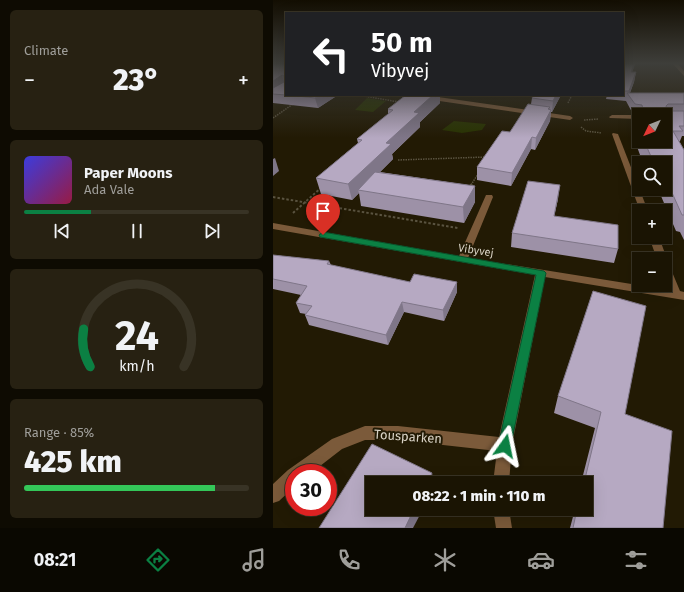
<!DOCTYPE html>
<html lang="en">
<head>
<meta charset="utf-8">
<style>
  :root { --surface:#1a1403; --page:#272112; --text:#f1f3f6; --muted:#9f9e9a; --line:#383325; --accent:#0b8043 }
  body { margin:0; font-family:"Fira Sans",sans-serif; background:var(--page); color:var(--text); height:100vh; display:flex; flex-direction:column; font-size:15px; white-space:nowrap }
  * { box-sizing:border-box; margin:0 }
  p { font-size:13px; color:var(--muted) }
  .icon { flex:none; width:22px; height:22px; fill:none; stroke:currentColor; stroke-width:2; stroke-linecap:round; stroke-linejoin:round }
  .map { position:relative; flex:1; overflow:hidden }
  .details { display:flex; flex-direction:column; gap:10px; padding:10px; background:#0e0b02; width:273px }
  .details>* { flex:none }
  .hud { position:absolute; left:12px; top:12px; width:339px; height:84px; border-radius:0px; box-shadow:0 4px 16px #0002,0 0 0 1px var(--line); background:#202124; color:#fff; overflow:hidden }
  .needle { width:26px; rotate:227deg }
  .buttons { position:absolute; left:359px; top:108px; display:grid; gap:8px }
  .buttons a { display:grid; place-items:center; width:40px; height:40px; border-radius:0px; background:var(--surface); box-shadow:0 4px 16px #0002,0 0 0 1px var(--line); font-size:20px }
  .speed { position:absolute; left:12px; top:464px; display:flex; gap:8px; font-size:20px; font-weight:700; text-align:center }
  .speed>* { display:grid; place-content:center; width:52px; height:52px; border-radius:50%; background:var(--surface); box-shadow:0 4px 16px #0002,0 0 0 1px var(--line); line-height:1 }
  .speed .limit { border:6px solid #d22; background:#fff; color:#111 }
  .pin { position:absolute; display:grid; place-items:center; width:34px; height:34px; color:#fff; margin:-41px -17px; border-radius:50% 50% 50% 0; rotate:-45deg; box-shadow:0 0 4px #0007 }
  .pin .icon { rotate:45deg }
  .me { position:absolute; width:44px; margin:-22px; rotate:12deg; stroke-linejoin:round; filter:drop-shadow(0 0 3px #0008) }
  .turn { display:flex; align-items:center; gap:14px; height:84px; padding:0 20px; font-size:18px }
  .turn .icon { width:52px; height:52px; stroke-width:2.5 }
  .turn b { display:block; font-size:28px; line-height:34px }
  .big { font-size:30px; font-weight:800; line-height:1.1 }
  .details .card { flex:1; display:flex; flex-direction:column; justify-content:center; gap:6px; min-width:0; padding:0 14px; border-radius:6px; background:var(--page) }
  .details .dial { align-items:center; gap:0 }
  .dial svg { height:104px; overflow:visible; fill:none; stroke:var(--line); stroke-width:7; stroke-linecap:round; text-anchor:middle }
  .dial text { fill:var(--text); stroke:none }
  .song { display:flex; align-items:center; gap:12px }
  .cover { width:48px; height:48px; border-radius:6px; background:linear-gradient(135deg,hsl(240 70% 55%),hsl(340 70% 35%)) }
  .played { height:4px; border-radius:2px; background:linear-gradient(90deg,var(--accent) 30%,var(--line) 30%) }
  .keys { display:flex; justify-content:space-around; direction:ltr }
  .heat { display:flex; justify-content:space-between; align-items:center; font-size:22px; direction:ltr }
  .charge { height:6px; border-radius:3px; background:linear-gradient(90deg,#34c759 85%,var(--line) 0) }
  .trip { position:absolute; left:92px; top:476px; width:228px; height:40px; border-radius:0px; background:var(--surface); box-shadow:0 4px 16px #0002,0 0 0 1px var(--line); font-weight:800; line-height:40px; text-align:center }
  .menu { display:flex; height:64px; justify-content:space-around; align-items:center; background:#0a0801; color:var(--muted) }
  .menu .icon { width:28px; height:28px }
  .menu .selected { color:var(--accent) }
  .menu b { font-size:18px; color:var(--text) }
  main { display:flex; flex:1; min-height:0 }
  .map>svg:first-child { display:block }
  .green { fill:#293302 }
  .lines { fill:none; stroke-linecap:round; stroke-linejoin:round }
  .path-far1 { stroke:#5a5340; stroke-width:1.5; stroke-dasharray:1.5 1; stroke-linecap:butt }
  .path { stroke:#5a5340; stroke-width:2; stroke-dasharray:2.5 2; stroke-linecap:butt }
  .minor { fill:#7b5a3a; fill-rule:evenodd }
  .wall { fill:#9d91a7 }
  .shaded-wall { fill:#7f7688 }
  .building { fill:#b6a9c2; stroke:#7f7688 }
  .route { fill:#0b8043; stroke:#07532c }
  .labels { text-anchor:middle; stroke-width:4; stroke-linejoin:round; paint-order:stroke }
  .street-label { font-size:11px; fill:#d8d2c5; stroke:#221a04 }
  .near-street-label { font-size:13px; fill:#d8d2c5; stroke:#221a04 }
</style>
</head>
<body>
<main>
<section class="details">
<div class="card"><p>Climate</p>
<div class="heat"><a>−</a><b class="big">23°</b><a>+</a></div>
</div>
<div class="card">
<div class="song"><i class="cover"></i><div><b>Paper Moons</b><p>Ada Vale</p></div></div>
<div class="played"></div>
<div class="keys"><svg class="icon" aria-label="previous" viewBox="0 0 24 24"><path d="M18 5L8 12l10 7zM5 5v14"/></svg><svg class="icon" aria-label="pause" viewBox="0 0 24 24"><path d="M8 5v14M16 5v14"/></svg><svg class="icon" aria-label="next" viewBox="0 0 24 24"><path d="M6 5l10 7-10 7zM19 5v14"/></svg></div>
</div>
<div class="card dial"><svg viewBox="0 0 100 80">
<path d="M14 69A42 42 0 1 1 86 69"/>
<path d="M14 69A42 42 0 0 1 9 40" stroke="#0b8043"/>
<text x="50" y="56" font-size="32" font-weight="700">24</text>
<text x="50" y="72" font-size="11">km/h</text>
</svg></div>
<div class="card"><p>Range · 85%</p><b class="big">425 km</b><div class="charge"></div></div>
</section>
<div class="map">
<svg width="411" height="528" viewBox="0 0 411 528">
  <rect width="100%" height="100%" fill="#221a04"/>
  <g class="green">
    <path d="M 94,98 L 113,101 L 100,112 L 82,110 Z"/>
    <path d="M 181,121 L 213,124 L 209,130 L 189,133 L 169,130 Z"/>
  </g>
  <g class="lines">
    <g class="path-far1">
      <path d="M 85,95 L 126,102"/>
      <path d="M 295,103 L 299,95"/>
      <path d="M 0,118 L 20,104"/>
      <path d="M 311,120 L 326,119"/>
      <path d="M 308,127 L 313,131 L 329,133"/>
      <path d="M 125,160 L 213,157"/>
      <path d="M 198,185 L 205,174"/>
    </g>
    <g class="path">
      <path d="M 199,184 L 197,186 L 201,187"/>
      <path d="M 0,197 L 185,228"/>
      <path d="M 20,213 L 49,187"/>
    </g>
    <g class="minor">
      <path d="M 400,64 L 405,64 L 411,71 L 411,76 Z"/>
      <path d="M 136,95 L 151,95 L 297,116 L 300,118 L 297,120 L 139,97 Z"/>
      <path d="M 339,115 L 366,115 L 366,119 L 337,118 L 336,117 Z"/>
      <path d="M 340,133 L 345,134 L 375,211 L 367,211 L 339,134 Z"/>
      <path d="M 213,195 L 219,195 L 220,197 L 195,258 L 396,290 L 392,280 L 392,264 L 397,267 L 407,291 L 411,292 L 411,300 L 272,277 L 239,445 L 236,483 L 220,483 L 224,451 L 125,440 L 92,440 L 69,449 L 38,473 L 21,473 L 21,487 L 6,501 L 0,503 L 0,484 L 15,470 L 59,439 L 92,426 L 125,426 L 226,437 L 262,275 L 0,229 L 0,223 L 186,256 Z"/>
      <path d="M 376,237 L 386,237 L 394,259 L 392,261 L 392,259 L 384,259 Z"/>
      <path d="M 220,509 L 236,509 L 239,528 L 223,528 Z"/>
    </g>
  </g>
  <g class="wall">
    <path d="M 0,64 L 65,95 L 45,108 L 0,103 Z"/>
    <path d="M 350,64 L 362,64 L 359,72 L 363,72 L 361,82 L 357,93 L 411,93 L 411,136 L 409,136 L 407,141 L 406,141 L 411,150 L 411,240 L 407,232 L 403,231 L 385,189 L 392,189 L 392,163 L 370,163 L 363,144 L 366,131 L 366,141 L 392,141 L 392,115 L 366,115 L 366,123 L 364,120 L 366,114 L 360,114 L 353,101 L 333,99 L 334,95 L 350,95 Z"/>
    <path d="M 133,95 L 175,95 L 173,97 L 167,96 L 167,103 L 147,122 L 147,127 L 119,154 L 120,159 L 107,172 L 202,186 L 202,202 L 191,223 L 88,206 L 86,193 L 79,200 L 48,194 L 43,178 L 85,143 L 84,139 L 115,114 L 115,109 Z"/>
    <path d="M 288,95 L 279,112 L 278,112 L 277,121 L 262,150 L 258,149 L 238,186 L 204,180 L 204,167 L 237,132 L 258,104 L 259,98 Z"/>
    <path d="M 285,199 L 281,216 L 345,249 L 341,263 L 238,247 L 239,233 Z"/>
    <path d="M 0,255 L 56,261 L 58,265 L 137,282 L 184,282 L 184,292 L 171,321 L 131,312 L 115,345 L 36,325 L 32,315 L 33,314 L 27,313 L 23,303 L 28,295 L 0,289 Z"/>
    <path d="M 285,396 L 352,414 L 390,528 L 297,528 L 302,509 L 313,509 L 313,483 L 308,483 L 322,428 L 281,413 Z"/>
  </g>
  <g class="shaded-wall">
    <path d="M 361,64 L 362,64 L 356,81 L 358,72 Z"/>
    <path d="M 363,72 L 361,82 L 356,95 L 355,94 L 356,91 Z"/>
    <path d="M 9,75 L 12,85 L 0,92 L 0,81 Z"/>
    <path d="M 47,95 L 65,95 L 45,108 L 42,98 Z"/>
    <path d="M 160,95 L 167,95 L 167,103 L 147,122 L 147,127 L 119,154 L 120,159 L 88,191 L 85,190 L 86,193 L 79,200 L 75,184 L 141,112 Z"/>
    <path d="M 283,95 L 288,95 L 279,112 L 280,101 Z"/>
    <path d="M 277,107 L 276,115 L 278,110 L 277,121 L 262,150 L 263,138 Z"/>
    <path d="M 259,137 L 258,149 L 238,186 L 239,173 Z"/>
    <path d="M 2,158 L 6,171 L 0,176 L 0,159 Z"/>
    <path d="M 287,185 L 285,199 L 278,230 L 281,216 Z"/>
    <path d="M 202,186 L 202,202 L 191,223 L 190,207 Z"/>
    <path d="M 184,282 L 184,292 L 171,321 L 170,310 Z"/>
    <path d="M 129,302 L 131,312 L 115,345 L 113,335 Z"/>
    <path d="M 159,473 L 161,483 L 154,483 Z"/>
    <path d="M 141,509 L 150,509 L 140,528 L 132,528 Z"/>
  </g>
  <g class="building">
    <path d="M 0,64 L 13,64 L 13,95 L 0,94 L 0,88 L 11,82 L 11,76 L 9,75 L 0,81 Z"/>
    <path d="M 350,64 L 361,64 L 358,72 L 363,72 L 356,91 L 350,91 Z"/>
    <path d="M 354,93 L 411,93 L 411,104 L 395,104 L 393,106 L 394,111 L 411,111 L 411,126 L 406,126 L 410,131 L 392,131 L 392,115 L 370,115 L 367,111 L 370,110 L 369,105 L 362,104 Z"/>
    <path d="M 15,95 L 47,95 L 42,98 Z"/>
    <path d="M 133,95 L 160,95 L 141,112 L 146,113 L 113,143 L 118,144 L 75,184 L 43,178 L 89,140 L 84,139 L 120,110 L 115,109 Z"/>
    <path d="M 261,95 L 283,95 L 280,101 L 259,98 Z"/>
    <path d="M 255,104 L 277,107 L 275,109 L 278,110 L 263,138 L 259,137 L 239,173 L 204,167 L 229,131 L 237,132 Z"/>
    <path d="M 392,131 L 400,131 L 411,150 L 411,215 L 409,215 L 392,177 L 392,163 L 381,163 L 371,141 L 392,141 Z"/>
    <path d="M 102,172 L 202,186 L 190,207 L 85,190 Z"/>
    <path d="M 255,181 L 287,185 L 281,216 L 345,225 L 345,249 L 239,233 Z"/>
    <path d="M 0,255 L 56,261 L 54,264 L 137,282 L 141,274 L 184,282 L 170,310 L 129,302 L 113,335 L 32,315 L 39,306 L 23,303 L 34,286 L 0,279 Z"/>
    <path d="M 320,291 L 373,306 L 352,414 L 399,431 L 390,528 L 300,528 L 304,509 L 313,509 L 313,483 L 311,483 L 328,412 L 285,396 Z"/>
    <path d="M 99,444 L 159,473 L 154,483 L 99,483 L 99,509 L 141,509 L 132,528 L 46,528 Z"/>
  </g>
  <linearGradient id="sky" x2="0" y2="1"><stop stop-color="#130e02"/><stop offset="0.46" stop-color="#3e3e3a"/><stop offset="1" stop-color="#3e3e3a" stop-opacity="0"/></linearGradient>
  <rect width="411" height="138" fill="url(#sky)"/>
  <path class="route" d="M 50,232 L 271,271 L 273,273 L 237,450 L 232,452 L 227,450 L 225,446 L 263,275 L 47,237 L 46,235 Z"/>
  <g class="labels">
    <g class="street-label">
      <text transform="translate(203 250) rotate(9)" y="4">Vibyvej</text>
    </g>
    <g class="near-street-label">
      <text transform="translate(135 436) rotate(4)" y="5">Tousparken</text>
    </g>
  </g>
</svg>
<div class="buttons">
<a><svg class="needle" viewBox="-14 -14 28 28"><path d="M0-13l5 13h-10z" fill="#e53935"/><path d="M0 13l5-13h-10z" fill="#9f9e9a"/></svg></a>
<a><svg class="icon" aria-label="search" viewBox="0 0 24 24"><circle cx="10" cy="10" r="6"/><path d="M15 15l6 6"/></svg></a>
<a>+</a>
<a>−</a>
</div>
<div class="speed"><div class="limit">30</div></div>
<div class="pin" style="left:50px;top:235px;background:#d93025"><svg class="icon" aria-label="arrive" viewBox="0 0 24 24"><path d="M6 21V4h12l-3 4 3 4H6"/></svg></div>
<svg class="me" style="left:232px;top:446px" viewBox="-20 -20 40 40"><path d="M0-17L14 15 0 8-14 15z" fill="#0b8043" stroke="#fff" stroke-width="4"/></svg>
<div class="trip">08:22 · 1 min · 110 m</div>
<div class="hud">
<div class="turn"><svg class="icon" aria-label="left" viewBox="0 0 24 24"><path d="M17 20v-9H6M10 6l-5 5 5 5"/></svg><div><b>50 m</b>Vibyvej</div></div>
</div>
</div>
</main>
<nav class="menu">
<b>08:21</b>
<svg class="icon selected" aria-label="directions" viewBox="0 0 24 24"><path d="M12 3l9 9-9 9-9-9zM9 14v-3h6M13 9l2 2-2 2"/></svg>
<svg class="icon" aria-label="music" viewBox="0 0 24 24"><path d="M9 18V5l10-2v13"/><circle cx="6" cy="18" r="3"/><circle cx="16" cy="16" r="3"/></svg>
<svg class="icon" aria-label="phone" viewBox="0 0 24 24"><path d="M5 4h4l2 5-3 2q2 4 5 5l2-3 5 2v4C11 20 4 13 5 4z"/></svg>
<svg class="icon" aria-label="climate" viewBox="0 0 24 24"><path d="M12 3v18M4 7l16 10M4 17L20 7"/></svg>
<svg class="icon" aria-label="car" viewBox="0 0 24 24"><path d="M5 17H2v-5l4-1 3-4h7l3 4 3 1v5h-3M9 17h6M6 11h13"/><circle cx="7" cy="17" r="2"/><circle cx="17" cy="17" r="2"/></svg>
<svg class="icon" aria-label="filters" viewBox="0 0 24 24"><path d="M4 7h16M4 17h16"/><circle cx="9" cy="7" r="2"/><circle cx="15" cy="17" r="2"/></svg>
</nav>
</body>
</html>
